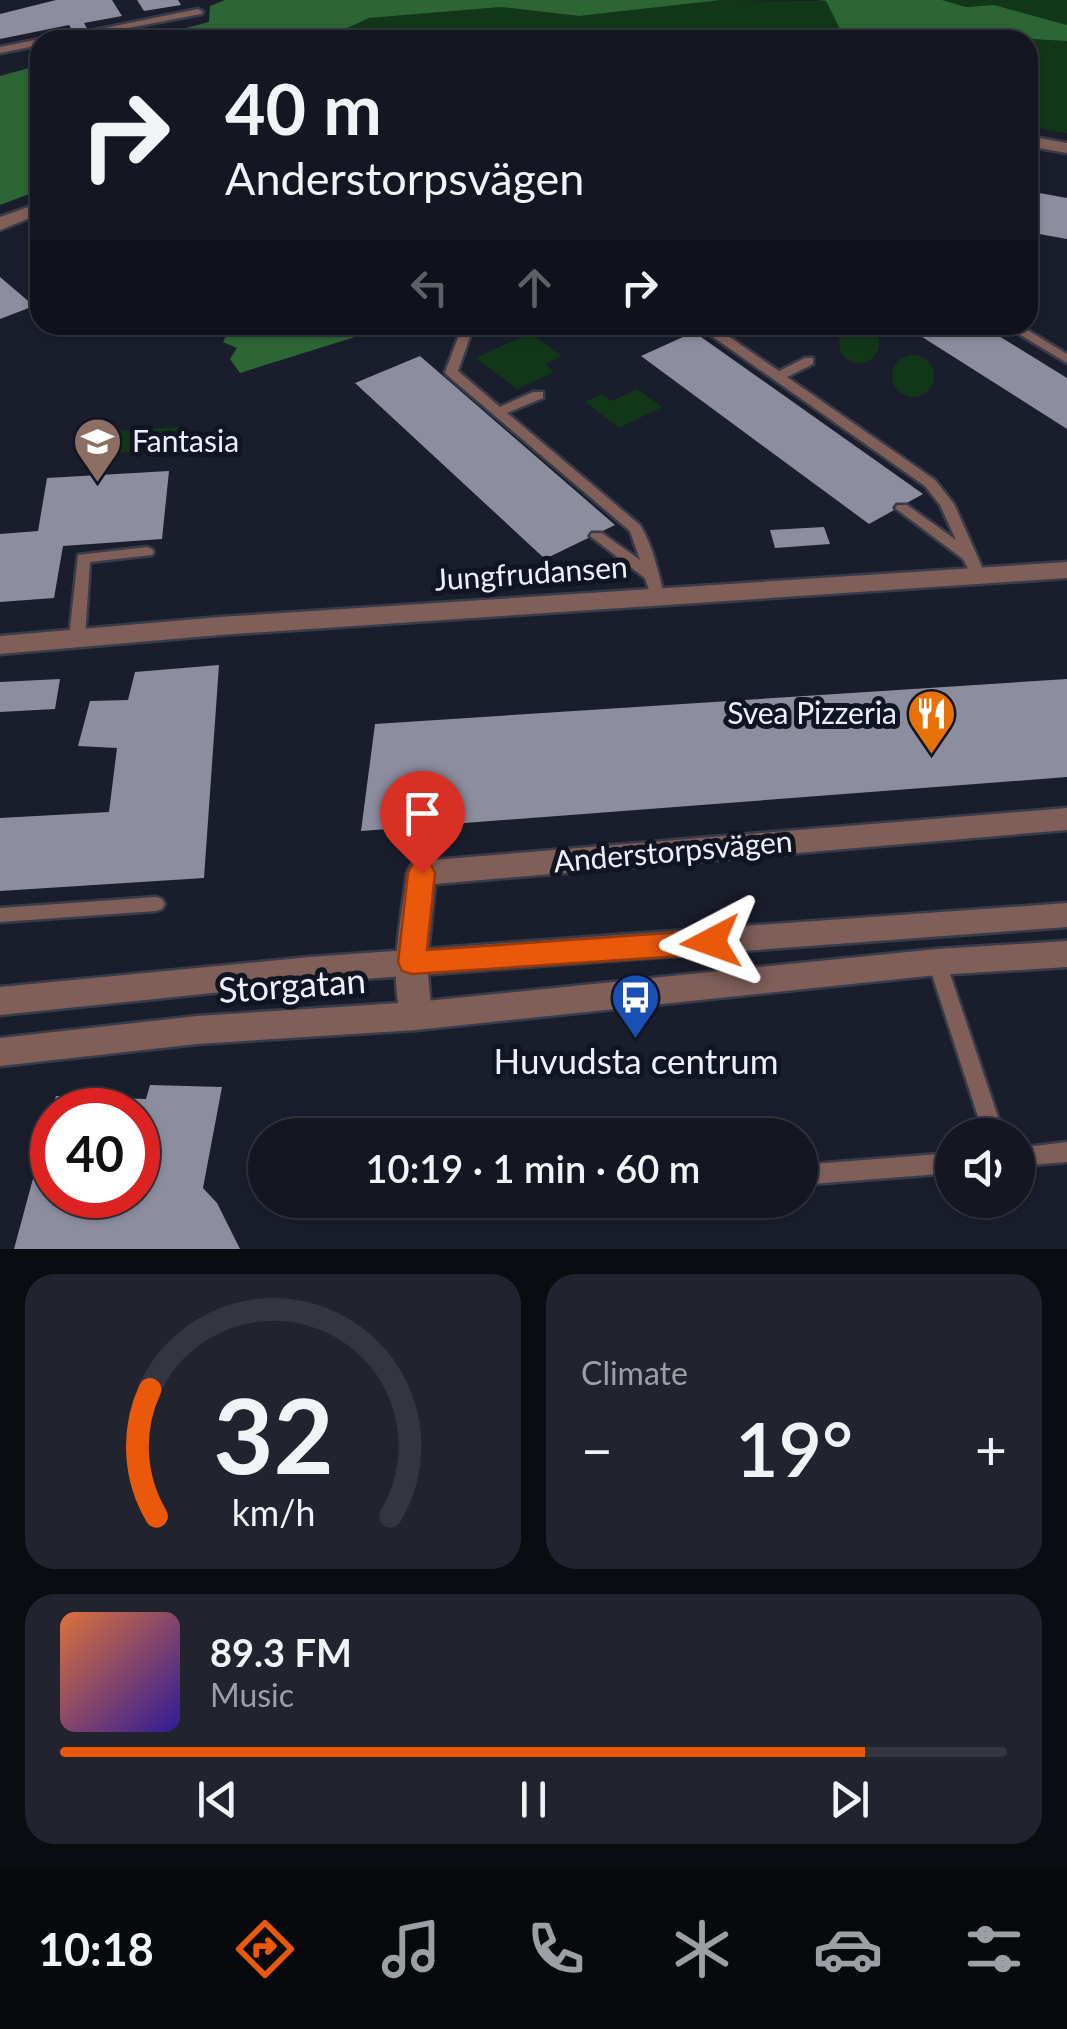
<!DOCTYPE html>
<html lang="en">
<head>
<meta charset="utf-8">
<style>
  :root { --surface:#141621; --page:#21232e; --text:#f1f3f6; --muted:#9d9fa5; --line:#33353f; --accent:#ea580c }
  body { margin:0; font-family:Lato,sans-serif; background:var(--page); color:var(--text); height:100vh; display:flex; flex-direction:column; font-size:38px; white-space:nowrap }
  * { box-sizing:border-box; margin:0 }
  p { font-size:32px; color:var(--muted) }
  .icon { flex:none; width:55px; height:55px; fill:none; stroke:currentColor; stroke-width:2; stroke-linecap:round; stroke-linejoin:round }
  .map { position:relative; height:1249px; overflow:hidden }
  .sheet { display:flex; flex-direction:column; gap:25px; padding:25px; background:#0b0c12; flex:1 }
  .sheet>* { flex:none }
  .top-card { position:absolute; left:30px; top:30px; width:1008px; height:305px; border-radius:30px; box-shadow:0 2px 8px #0004,0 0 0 2px var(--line); background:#141621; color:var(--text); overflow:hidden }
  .fabs { position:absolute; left:935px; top:1118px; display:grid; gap:20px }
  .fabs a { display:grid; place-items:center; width:100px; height:100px; border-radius:50%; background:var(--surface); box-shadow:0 2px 8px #0004,0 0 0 2px var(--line); font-size:50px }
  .speed { position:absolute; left:30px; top:1088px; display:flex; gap:20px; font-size:50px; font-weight:700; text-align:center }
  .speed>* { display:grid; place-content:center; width:130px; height:130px; border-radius:50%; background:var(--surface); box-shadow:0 2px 8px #0004,0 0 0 2px var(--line); line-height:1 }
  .speed .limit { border:15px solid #d22; background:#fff; color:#111 }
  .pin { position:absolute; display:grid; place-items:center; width:85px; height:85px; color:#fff; margin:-102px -42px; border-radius:50% 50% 50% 0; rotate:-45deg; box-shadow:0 0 10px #0007 }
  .pin .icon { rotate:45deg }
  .me { position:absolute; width:110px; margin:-55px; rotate:266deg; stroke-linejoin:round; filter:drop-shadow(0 0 8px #0008) }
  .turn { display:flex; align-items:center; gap:35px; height:210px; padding:0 30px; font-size:45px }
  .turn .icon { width:130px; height:130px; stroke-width:2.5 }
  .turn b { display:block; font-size:70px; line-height:85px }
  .lanes { display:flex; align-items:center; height:95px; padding:0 30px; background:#0003; justify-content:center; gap:50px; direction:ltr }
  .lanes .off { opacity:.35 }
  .big { font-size:75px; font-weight:600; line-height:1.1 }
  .sheet .tile { flex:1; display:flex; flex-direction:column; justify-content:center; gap:15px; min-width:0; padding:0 35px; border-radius:30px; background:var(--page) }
  .sheet .dial { align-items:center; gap:0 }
  .dial svg { height:260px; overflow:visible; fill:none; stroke:var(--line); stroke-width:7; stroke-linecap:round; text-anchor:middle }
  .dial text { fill:var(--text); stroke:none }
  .song { display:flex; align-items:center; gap:30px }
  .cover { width:120px; height:120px; border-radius:15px; background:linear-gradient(135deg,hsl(20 70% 55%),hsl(250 70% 35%)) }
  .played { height:10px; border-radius:5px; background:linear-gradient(90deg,var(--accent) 85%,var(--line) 85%) }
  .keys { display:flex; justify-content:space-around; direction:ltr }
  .heat { display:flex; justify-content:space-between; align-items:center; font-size:55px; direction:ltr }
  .sheet .tiles { flex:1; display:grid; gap:25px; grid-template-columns:1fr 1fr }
  .tile:last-child { grid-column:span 2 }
  .trip { position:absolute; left:248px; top:1118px; width:570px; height:100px; border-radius:50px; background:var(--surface); box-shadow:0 2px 8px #0004,0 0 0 2px var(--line); font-weight:600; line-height:100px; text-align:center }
  .menu { display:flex; height:160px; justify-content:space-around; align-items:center; background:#08090d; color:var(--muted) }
  .menu .icon { width:70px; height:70px }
  .menu .on { color:var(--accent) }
  .menu b { font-size:45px; color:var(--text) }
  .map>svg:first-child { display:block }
  .green { fill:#123718 }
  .forest { fill:#2c6634 }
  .building { fill:#8c8d9f }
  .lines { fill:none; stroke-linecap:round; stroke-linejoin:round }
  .service-casing { stroke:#383b49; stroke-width:5 }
  .minor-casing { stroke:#383b49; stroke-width:5 }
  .tertiary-casing { stroke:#383b49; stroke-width:5 }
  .service { fill:#805f59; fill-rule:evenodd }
  .minor { fill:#805f59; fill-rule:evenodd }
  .tertiary { fill:#805f59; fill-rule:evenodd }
  .route { fill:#ea580c; stroke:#983908; stroke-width:2.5 }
  .labels { text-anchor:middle; stroke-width:10; stroke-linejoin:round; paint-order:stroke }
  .poi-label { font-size:30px; fill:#edf0fa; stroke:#111522; text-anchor:start }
  .street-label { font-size:30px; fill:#edf0fa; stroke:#111522 }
  .near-street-label { font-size:35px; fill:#edf0fa; stroke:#111522 }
  .near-poi-label { font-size:35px; fill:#edf0fa; stroke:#111522 }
</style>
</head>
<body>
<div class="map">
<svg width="1067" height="1249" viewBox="0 0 1067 1249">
  <rect width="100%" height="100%" fill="#1a1e2c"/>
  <g class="green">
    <path d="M 721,0 L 826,1 L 841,29 L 1067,41 L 1067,133 L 1028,126 L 1028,40 L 344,40 L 341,31 L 369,18 L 501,7 L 579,16 Z"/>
    <path d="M 942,0 L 1067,0 L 1067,25 L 994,5 L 966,7 Z"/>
    <circle cx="859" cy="343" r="20"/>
    <path d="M 530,333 L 561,356 L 545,364 L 554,372 L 517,389 L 476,358 Z"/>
    <circle cx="913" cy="376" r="21"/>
    <path d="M 637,389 L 662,407 L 619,428 L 585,402 L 602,394 L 612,401 Z"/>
    <path d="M 178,427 L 176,449 L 116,453 L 118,431 Z"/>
  </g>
  <g class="forest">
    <path d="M 225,0 L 721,0 L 579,16 L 501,7 L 369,18 L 341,31 L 344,40 L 139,40 L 209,22 L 210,6 Z"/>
    <path d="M 817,0 L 942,0 L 966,7 L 994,5 L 1067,25 L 1067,41 L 840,29 L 826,1 Z"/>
    <path d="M 40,65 L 40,190 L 0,205 L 0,76 Z"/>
    <path d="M 412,325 L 371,332 L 240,373 L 230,359 L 237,348 L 223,342 L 229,330 L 251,326 Z"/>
  </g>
  <g class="building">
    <path d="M 56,0 L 112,0 L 122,16 L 84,23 L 88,30 L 73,32 L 69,25 L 0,39 L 0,14 Z"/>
    <path d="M 137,0 L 178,0 L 181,5 L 144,11 Z"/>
    <path d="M 1028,191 L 1067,198 L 1067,239 L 1028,232 Z"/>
    <path d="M 0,277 L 34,306 L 0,319 Z"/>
    <path d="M 915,325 L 981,325 L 1067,378 L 1067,429 L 908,328 Z"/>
    <path d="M 694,332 L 923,494 L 869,524 L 641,356 Z"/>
    <path d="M 420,356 L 615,525 L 545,559 L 355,383 Z"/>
    <path d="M 169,471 L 162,539 L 63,546 L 54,598 L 0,602 L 0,534 L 38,531 L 47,478 Z"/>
    <path d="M 824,527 L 830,544 L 775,548 L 770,530 Z"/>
    <path d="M 219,665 L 204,878 L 0,891 L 0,818 L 109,812 L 117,748 L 78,746 L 90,701 L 128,700 L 135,672 Z"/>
    <path d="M 60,679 L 55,709 L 0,712 L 0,682 Z"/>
    <path d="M 1067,679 L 1067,777 L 361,831 L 375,724 Z"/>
    <path d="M 150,1085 L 222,1087 L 203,1188 L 217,1203 L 240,1249 L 14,1249 L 51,1112 L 52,1195 L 138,1195 L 138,1110 L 52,1110 L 56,1096 L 146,1099 Z"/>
  </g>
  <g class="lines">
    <defs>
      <g id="service">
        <path d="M 198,9 L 203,12 L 201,14 L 66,40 L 46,40 Z"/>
        <path d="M 40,39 L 43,40 L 40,40 L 40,45 L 0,53 L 0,47 Z"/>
        <path d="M 463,325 L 470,325 L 473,328 L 458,371 L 500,407 L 533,392 L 543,392 L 543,398 L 507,413 L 640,525 C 654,548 658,573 665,598 L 663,602 L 653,602 L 645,578 L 590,536 L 592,533 L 602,533 L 640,560 L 630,531 L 447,375 L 445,372 Z"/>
        <path d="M 709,325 L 721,325 L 719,330 L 779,371 L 805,358 L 813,358 L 813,364 L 787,377 L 935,480 L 954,504 L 986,576 L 984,580 L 974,580 L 963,559 L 895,508 L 897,505 L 907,505 L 956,540 L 940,505 L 925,486 L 709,334 Z"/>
        <path d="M 1004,325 L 1019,325 L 1067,354 L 1067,363 Z"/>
        <path d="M 147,547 L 152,549 L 154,552 L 152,555 L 90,562 L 85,638 L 77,643 L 72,642 L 69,638 L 78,555 Z"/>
        <path d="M 156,897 L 162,899 L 165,904 L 162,909 L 156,911 L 0,922 L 0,908 Z"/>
        <path d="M 937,954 L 943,956 L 946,962 L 1004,1135 L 984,1135 L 928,962 L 931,956 Z"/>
        <path d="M 1067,1142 L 1067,1162 L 1018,1166 L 1018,1148 Z"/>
        <path d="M 952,1153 L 952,1173 L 800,1185 L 800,1165 Z"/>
        <path d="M 439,1200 L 501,1200 L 498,1207 C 483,1213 456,1216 441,1210 Z"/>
      </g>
      <g id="minor">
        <path d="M 1028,136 L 1067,143 L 1067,153 L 1028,146 Z"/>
        <path d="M 40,203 L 40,214 L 0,230 L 0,217 Z"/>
        <path d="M 1067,562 L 1067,578 L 220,635 L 0,654 L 0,636 L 220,617 Z"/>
        <path d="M 1067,808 L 1067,830 L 435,884 L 427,963 L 432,1016 L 427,1026 L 416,1030 L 405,1026 C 386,986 402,916 407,873 L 411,865 L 421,861 Z"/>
      </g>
      <g id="tertiary">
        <path d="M 1067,903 L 1067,927 L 310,983 L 0,1015 L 0,987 L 310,957 Z"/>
        <path d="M 1067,941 L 1067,967 L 937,975 L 416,1030 L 197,1044 L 0,1066 L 0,1038 L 197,1016 L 416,1002 L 937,949 Z"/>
      </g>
    </defs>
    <use href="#service" class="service-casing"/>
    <use href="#minor" class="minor-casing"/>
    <use href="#tertiary" class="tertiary-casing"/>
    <use href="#service" class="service"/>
    <use href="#minor" class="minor"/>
    <use href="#tertiary" class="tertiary"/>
  </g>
  <path class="route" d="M 422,862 L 431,865 L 435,873 L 427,950 L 711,930 L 721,934 L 725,942 L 721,950 L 711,954 L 412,974 L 402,971 L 398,962 L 408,873 L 412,865 Z"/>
  <defs>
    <symbol id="school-pin" viewBox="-11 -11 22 30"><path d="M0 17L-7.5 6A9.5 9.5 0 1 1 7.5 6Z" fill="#8d6e63" stroke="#111522"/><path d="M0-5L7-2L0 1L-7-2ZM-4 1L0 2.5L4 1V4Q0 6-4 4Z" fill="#fff"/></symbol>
    <symbol id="restaurant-pin" viewBox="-11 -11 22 30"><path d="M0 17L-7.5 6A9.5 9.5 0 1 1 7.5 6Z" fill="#e8710a" stroke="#111522"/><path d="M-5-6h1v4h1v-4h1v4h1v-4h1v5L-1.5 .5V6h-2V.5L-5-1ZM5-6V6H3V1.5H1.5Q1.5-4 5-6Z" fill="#fff"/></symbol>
    <symbol id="bus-pin" viewBox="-11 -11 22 30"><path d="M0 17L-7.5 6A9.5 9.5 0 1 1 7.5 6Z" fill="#1a4fb4" stroke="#111522"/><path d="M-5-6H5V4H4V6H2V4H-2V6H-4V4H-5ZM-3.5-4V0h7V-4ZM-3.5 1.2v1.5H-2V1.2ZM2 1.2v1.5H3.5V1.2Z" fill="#fff"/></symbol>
  </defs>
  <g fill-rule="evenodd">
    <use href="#school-pin" x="70" y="414" width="55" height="75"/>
    <use href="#restaurant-pin" x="904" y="686" width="55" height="75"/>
    <use href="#bus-pin" x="608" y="970" width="55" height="75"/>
  </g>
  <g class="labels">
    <g class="poi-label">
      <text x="132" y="452">Fantasia</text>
      <text x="897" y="724" text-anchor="end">Svea Pizzeria</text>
    </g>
    <g class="street-label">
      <text transform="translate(531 574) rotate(-4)" y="10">Jungfrudansen</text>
      <text transform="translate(673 852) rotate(-5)" y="10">Anderstorpsvägen</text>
    </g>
    <g class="near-street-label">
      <text transform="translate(292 986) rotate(-4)" y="12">Storgatan</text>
    </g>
    <g class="near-poi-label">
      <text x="636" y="1074">Huvudsta centrum</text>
    </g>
  </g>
</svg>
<div class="fabs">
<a><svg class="icon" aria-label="sound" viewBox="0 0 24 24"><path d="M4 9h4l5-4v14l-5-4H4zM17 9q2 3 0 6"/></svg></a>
</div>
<div class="speed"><div class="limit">40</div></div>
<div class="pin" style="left:422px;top:873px;background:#d93025"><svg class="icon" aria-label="arrive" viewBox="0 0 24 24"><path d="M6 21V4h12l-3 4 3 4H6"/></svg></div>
<svg class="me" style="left:711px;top:942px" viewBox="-20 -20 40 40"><path d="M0-17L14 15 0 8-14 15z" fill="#ea580c" stroke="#fff" stroke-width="4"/></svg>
<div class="trip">10:19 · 1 min · 60 m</div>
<div class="top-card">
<div class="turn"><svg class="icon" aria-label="right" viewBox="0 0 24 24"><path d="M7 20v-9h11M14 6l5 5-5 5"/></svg><div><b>40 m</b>Anderstorpsvägen</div></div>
<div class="lanes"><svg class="icon off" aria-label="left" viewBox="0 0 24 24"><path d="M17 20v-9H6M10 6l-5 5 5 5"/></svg><svg class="icon off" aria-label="ahead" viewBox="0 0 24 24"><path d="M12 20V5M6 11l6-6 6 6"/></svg><svg class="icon" aria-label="right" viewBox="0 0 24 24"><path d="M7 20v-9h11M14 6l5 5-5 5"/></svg></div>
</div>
</div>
<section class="sheet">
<div class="tiles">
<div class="tile dial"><svg viewBox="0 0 100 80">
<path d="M14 69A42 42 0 1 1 86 69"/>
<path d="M14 69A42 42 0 0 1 12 30" stroke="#ea580c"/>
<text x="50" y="56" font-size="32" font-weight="700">32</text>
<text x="50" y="72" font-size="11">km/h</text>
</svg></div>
<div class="tile"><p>Climate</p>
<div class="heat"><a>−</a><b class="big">19°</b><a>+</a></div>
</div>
<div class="tile">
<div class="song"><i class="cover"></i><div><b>89.3 FM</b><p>Music</p></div></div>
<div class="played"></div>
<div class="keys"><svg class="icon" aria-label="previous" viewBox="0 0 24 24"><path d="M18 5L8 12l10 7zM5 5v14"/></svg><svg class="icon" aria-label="pause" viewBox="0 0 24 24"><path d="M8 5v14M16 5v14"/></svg><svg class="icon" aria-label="next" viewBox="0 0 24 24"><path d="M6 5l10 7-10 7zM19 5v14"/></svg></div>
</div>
</div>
</section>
<nav class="menu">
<b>10:18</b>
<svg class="icon on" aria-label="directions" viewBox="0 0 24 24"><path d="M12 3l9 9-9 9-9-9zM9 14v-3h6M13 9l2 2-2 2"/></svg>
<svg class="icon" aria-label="music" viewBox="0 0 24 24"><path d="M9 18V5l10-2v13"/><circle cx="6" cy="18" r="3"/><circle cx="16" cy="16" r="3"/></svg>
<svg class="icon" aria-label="phone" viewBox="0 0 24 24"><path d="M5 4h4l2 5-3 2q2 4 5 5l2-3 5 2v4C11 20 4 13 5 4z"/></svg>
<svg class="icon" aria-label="climate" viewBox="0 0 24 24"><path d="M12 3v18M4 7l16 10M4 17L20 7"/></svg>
<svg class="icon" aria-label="car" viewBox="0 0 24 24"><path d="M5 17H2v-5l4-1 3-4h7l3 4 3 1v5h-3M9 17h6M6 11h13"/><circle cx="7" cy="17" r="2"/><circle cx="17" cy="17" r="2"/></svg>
<svg class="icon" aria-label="filters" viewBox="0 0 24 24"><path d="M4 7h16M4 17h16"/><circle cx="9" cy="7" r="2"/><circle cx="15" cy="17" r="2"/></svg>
</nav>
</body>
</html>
